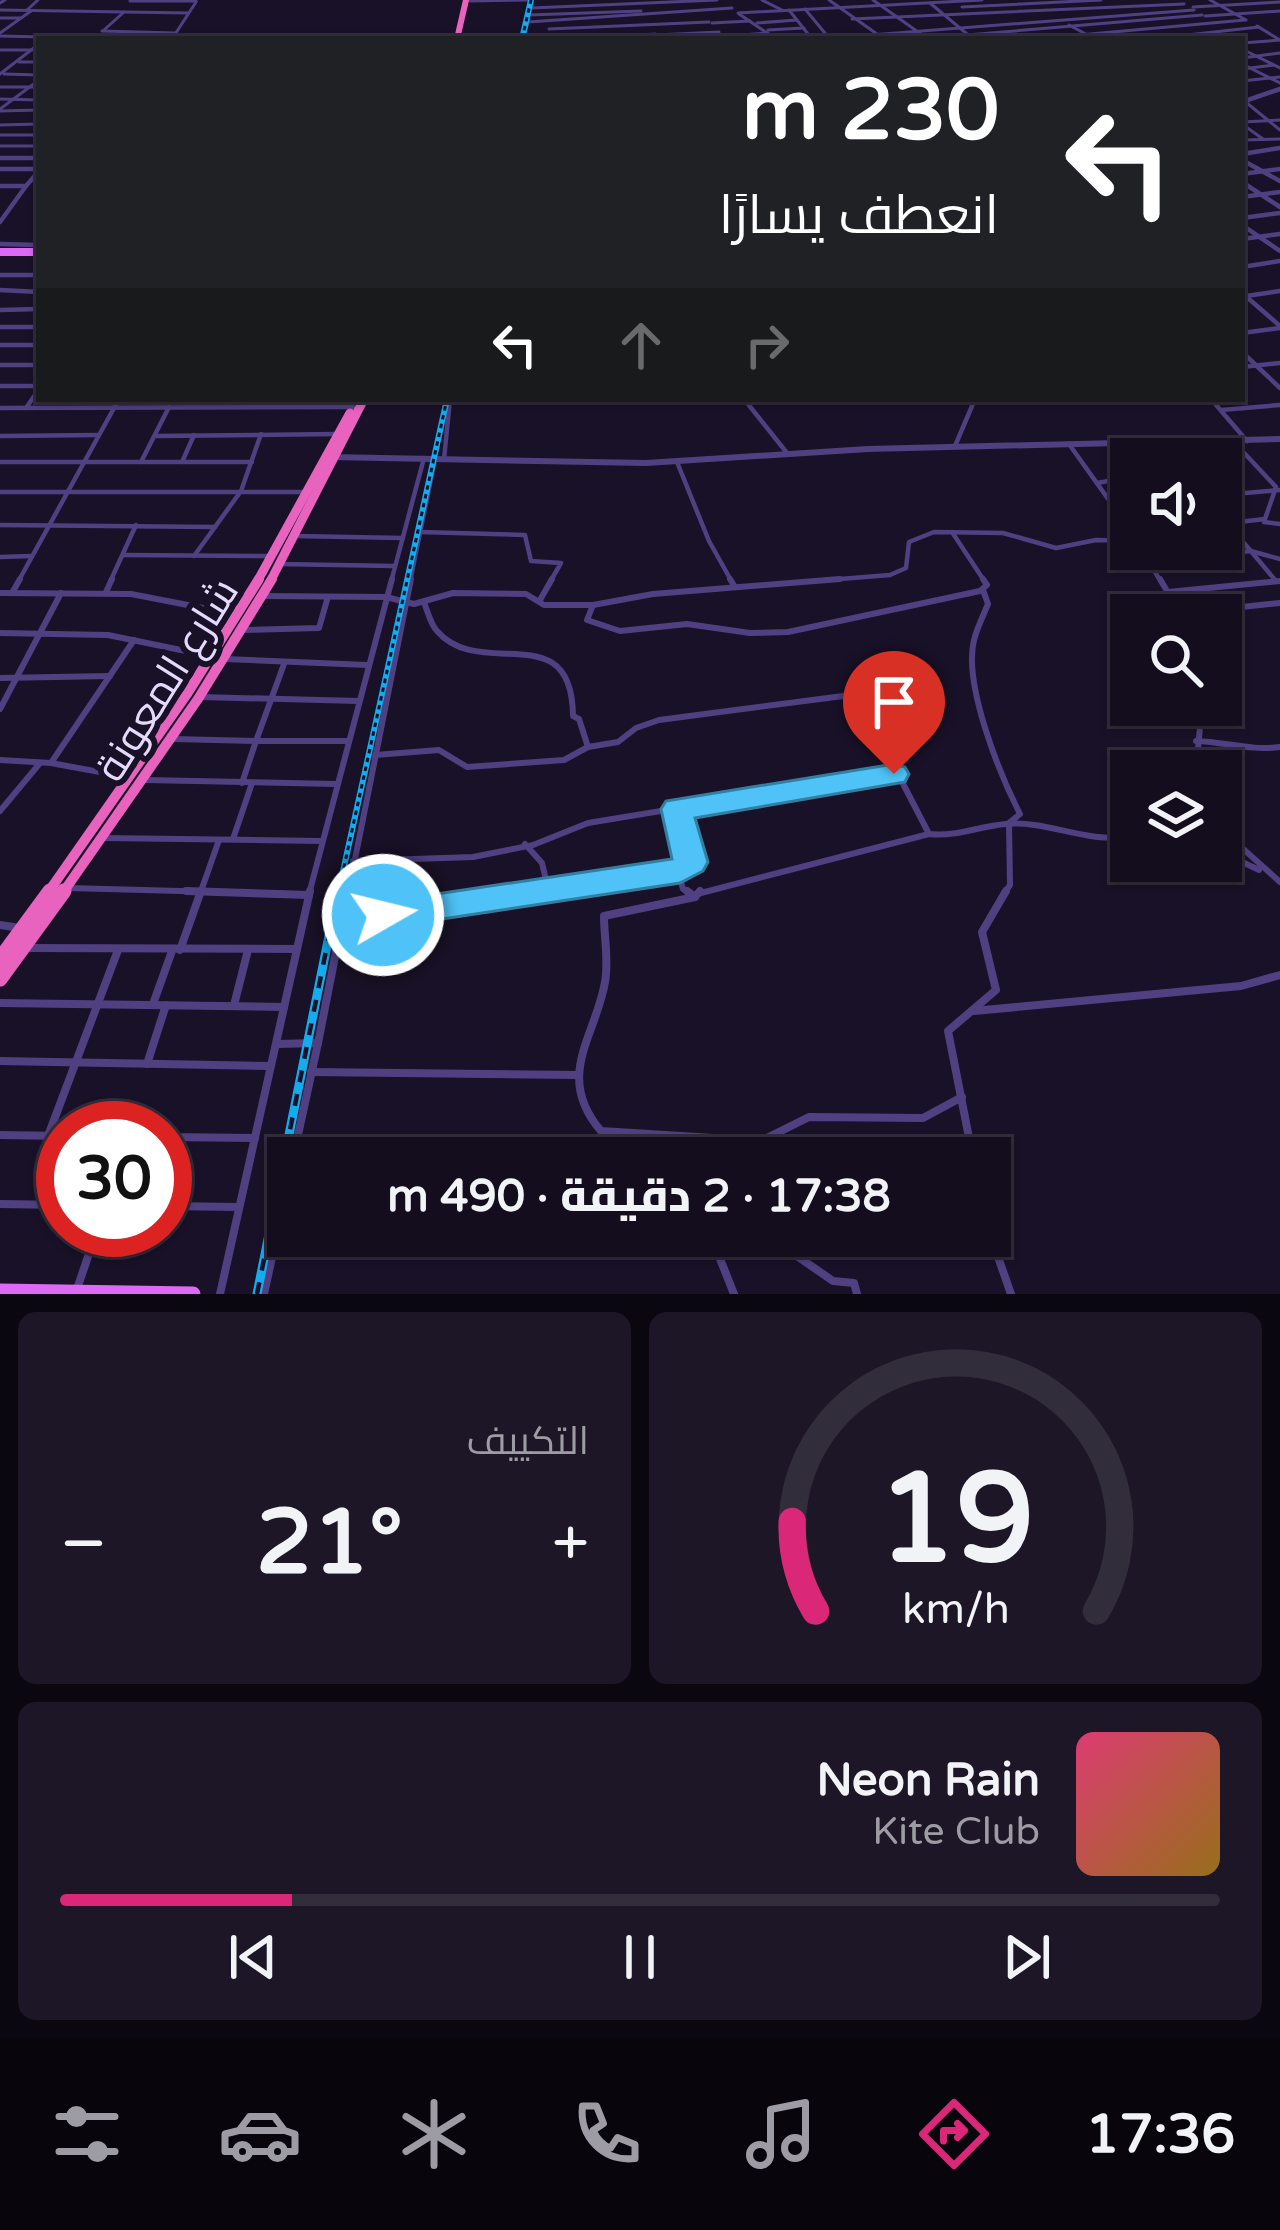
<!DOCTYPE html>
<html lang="ar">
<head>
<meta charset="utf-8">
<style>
  :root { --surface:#130d1d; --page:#1c1626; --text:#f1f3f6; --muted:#9d9ca4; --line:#322d3b; --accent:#db2777 }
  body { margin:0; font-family:"Varela Round",Cairo,sans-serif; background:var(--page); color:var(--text); direction:rtl; height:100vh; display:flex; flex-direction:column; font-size:45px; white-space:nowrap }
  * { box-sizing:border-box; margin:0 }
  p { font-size:39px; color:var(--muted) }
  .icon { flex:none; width:66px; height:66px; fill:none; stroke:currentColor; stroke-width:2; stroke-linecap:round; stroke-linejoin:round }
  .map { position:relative; height:1294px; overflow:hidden; direction:ltr }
  .details { display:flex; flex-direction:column; gap:18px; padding:18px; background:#0a0710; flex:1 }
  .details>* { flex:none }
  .top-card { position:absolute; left:36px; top:36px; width:1209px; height:366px; border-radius:0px; box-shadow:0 3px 9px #0004,0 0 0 3px var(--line); direction:rtl; background:#202124; color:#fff; overflow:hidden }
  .tools { position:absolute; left:1110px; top:438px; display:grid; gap:24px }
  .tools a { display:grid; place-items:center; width:132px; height:132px; border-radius:0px; background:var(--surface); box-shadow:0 3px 9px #0004,0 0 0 3px var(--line); font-size:60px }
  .speed { position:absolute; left:36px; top:1101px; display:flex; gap:24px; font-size:60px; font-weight:700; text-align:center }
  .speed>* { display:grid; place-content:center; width:156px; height:156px; border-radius:50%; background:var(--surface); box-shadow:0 3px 9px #0004,0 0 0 3px var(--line); line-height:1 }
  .speed .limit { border:18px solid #d22; background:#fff; color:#111 }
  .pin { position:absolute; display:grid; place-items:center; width:102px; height:102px; color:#fff; margin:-123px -51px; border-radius:50% 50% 50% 0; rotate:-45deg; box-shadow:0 0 12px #0007 }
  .pin .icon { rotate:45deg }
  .me { position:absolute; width:132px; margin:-66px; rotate:82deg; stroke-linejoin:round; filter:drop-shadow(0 0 9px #0008) }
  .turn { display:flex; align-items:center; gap:42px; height:252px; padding:0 48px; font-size:54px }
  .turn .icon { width:156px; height:156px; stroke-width:2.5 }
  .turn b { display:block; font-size:84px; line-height:102px }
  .lanes { display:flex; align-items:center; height:114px; padding:0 48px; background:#0003; justify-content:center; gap:60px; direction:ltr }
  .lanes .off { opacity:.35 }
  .big { font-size:90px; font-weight:800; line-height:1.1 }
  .details .tile { flex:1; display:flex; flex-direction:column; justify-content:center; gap:18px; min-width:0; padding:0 42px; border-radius:18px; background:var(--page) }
  .details .dial { align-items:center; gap:0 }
  .dial svg { height:312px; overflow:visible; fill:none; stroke:var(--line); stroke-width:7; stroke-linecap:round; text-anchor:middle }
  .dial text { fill:var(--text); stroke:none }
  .song { display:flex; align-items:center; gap:36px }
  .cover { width:144px; height:144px; border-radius:18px; background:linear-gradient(135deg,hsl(340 70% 55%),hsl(40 70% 35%)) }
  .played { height:12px; border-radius:6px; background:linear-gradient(90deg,var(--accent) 20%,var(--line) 20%) }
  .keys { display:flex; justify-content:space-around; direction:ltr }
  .heat { display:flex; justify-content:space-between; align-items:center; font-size:66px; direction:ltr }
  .details .tiles { flex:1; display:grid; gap:18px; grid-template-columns:1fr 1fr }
  .tile:last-child { grid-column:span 2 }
  .trip { position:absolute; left:267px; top:1137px; width:744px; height:120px; border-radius:0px; background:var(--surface); box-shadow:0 3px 9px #0004,0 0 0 3px var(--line); font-weight:800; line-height:120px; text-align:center; direction:rtl }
  .tabs { display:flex; height:192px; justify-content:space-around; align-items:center; background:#08050c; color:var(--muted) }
  .tabs .icon { width:84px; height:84px }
  .tabs .active { color:var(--accent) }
  .tabs b { font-size:54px; color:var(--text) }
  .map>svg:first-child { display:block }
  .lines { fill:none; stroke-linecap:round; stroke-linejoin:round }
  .minor-far3 { stroke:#504082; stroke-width:3 }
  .minor-far2 { stroke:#504082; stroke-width:4.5 }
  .minor-far1 { stroke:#504082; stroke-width:6 }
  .minor { stroke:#504082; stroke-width:8 }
  .tertiary-far1 { stroke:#504082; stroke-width:4.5 }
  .tertiary { stroke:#504082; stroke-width:6 }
  .primary-far1 { stroke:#dd69f5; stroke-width:8 }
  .primary { stroke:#dd69f5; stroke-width:15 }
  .trunk-far3 { stroke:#e863be; stroke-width:6 }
  .trunk-far2 { stroke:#e863be; stroke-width:9 }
  .trunk-far1 { stroke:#e863be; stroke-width:10 }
  .trunk { stroke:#e863be; stroke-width:15 }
  .rail-far1-casing { stroke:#13acef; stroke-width:6 }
  .rail-casing { stroke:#13acef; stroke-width:9 }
  .rail-far1 { stroke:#191127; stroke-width:3; stroke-dasharray:4.5; stroke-linecap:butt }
  .rail { stroke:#191127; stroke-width:4.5; stroke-dasharray:12; stroke-linecap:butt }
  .route { fill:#4fc3f7; stroke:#337fa1; stroke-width:3 }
  .labels { text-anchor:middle; stroke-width:12; stroke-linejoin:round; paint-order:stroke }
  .street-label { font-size:42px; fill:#e5dafc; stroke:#191127 }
</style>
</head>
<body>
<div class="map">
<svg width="1280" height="1294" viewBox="0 0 1280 1294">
  <rect width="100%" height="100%" fill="#191127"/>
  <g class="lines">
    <g class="minor-far3">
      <path d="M 762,0 L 782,10"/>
      <path d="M 829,0 L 884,39"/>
      <path d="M 873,0 L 928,39"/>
      <path d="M 1210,0 L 1246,20"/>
      <path d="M 130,1 L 196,1"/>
      <path d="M 470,1 L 529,0"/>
      <path d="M 0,3 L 5,0"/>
      <path d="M 930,3 L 973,39"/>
      <path d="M 962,7 L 1101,0"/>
      <path d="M 1193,7 L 1280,2"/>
      <path d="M 531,8 L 717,0"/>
      <path d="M 805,9 L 829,38"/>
      <path d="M 0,10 L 188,13"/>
      <path d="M 27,10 L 38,0"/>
      <path d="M 789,10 L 812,39"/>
      <path d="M 738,13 L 982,0"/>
      <path d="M 739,14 L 776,39"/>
      <path d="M 529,15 L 641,11"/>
      <path d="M 1205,16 L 1280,11"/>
      <path d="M 0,18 L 20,18"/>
      <path d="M 852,19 L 1184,4"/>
      <path d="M 528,22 L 732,8"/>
      <path d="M 712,23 L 750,21"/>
      <path d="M 757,23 L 797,20"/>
      <path d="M 1069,25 L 1095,39"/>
      <path d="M 1257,26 L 1280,40"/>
      <path d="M 549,29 L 709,22"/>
      <path d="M 104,30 L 124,12"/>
      <path d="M 768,30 L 804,28"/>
      <path d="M 102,31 L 176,33"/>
      <path d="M 0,33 L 31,11"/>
      <path d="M 656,35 L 719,32"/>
      <path d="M 967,35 L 1202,15"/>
      <path d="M 0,36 L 131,39"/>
      <path d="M 172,39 L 196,2"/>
      <path d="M 523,39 L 529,19"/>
      <path d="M 581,39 L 655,34"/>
      <path d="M 692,39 L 768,33"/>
      <path d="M 819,39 L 1194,10"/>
      <path d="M 943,39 L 969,37"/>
      <path d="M 1035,39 L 1245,20"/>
      <path d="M 1151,39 L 1259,27"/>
      <path d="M 1242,43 L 1280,40"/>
      <path d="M 1242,49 L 1280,68"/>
      <path d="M 0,50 L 39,50"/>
      <path d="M 1242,58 L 1280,53"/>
      <path d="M 19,62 L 39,62"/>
      <path d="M 1242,64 L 1280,83"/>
      <path d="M 1242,69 L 1274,65"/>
      <path d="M 0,74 L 39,44"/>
      <path d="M 4,74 L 39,75"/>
      <path d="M 1242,81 L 1280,77"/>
      <path d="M 0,87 L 39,87"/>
      <path d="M 0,99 L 39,100"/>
      <path d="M 1242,99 L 1280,130"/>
      <path d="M 0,109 L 39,80"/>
      <path d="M 0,111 L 39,110"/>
      <path d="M 1242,122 L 1280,120"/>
      <path d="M 1242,124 L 1263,139"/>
      <path d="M 0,125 L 39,124"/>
      <path d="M 0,135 L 39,135"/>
      <path d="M 1242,140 L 1280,139"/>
      <path d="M 0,146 L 39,146"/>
      <path d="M 1273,149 L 1280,148"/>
    </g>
    <g class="minor-far2">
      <path d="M 1242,154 L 1280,148"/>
      <path d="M 0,158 L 39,158"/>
      <path d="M 1242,160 L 1280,181"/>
      <path d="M 0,169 L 39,169"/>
      <path d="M 1242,174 L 1280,169"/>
      <path d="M 1242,182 L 1280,207"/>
      <path d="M 1242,197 L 1280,192"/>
      <path d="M 1242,218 L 1280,213"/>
      <path d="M 0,222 L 26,186"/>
      <path d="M 1242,225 L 1280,251"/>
      <path d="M 1242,239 L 1280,234"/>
      <path d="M 0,244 L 39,245"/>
      <path d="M 1242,267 L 1280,261"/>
      <path d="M 0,275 L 39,275"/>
      <path d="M 0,290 L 39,292"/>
      <path d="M 1242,293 L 1280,326"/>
      <path d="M 1246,296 L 1280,291"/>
      <path d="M 0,310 L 39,309"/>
      <path d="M 0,327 L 39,327"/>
      <path d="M 1242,333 L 1280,328"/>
      <path d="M 0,345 L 39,345"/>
      <path d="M 1242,352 L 1280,388"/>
      <path d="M 0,365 L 39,365"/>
      <path d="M 1242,367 L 1280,363"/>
      <path d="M 0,386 L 39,386"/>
      <path d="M 744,399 L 787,453"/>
      <path d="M 1211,399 L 1247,441"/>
      <path d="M 0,408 L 353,407"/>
      <path d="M 26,408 L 39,389"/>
      <path d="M 1221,410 L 1280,405"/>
      <path d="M 0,436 L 98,435"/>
      <path d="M 155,436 L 337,434"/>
      <path d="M 1069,444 L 1131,531"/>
      <path d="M 1164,444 L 1175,459"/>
      <path d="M 955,446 L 975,399"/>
      <path d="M 444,459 L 450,399"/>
      <path d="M 0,462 L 252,462"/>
      <path d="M 141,462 L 169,407"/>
      <path d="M 182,462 L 194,435"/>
      <path d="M 677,462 L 709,541 L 732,582"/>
      <path d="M 1097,483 L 1131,477"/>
      <path d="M 0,492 L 308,492"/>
      <path d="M 1221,495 L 1280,490"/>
      <path d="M 1264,522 L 1280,524"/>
      <path d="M 1221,524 L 1265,519 L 1276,487 L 1233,441"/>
      <path d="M 1228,524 L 1276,581"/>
      <path d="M 0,525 L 215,527"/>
      <path d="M 420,532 L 525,535 L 531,561 L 561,563 L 550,582"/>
      <path d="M 952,532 L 985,582"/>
      <path d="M 294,536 L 403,538"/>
      <path d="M 1141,549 L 1161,582"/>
      <path d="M 123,555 L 270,556"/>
      <path d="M 194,556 L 241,491 L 261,434"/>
      <path d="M 0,557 L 32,556"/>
      <path d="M 1148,561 L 1251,551 L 1280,559"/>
      <path d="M 278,564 L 394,566"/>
      <path d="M 18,582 L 119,399"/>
      <path d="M 110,582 L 136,525"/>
      <path d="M 391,582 L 424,458"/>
      <path d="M 410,582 L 435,459"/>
      <path d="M 802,582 L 890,575 L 906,568 L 909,542 L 934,532 L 1003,533 L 1056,548 L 1096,540 L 1131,541"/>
      <path d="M 1270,582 L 1280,581"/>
    </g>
    <g class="minor-far1">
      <path d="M 730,579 L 735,587"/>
      <path d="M 1160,579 L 1167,591"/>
      <path d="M 983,590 L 988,604 C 983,616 977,628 974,640 C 963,684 1000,775 1020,814 L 1009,823 L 1010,885 L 1004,894"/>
      <path d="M 106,592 L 112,579"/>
      <path d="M 1168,592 L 1280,581"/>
      <path d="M 0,593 L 131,594 L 234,614"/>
      <path d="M 12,593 L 20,579"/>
      <path d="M 262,596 L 386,597 L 414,604 L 453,593 L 526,594 L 544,605 L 593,605 L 653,594 L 840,579"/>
      <path d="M 540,600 L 552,579"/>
      <path d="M 1174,600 L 1213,610 L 1280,603"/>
      <path d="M 425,605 C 428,613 431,625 437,631 C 481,682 572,614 573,716 L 579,719 L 588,747"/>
      <path d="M 593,605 L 587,620 L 620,631 L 687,624 L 750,633 L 788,632 L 980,591 L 987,585 L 983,579"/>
      <path d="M 242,630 L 319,628 L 327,600"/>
      <path d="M 0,633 L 108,635 L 210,656"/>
      <path d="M 225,659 L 367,665"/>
      <path d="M 284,664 L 256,741 L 348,741"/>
      <path d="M 0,678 L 110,676"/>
      <path d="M 200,697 L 358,701"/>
      <path d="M 0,709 L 61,593"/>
      <path d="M 173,739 L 256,741 L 242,783"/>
      <path d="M 1196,741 C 1226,742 1251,751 1280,747"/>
      <path d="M 375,755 L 439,750 L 467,767 L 564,760 L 588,747 L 618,742 L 636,728 L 659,720 L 851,695 L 915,717"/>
      <path d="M 0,760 L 51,763 L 127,777"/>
      <path d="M 51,763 L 134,640"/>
      <path d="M 1196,771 L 1202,705"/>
      <path d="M 145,780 L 336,784"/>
      <path d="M 0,811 L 40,763"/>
      <path d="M 1221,829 L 1280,882"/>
      <path d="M 103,838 L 321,841"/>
      <path d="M 233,839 L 252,783"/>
      <path d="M 1221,852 L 1259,870"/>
      <path d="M 353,861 L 473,857 L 533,845 L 588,823 L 897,772 L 929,834"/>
      <path d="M 678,871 L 683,889 L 691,894"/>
      <path d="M 68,888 L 289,894"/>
      <path d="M 520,893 L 547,884 L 542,863 L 525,844"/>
      <path d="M 200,894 L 219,840"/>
      <path d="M 309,894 L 392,579"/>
      <path d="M 348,894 L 411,579"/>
      <path d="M 519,894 L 688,868 L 692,862 L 677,810"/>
      <path d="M 697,894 L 929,834 C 957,837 979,826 1006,824 C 1048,820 1085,844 1131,836"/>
    </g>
    <g class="minor">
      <path d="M 186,891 L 309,895"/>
      <path d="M 687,891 L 695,897 L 700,891"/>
      <path d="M 520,893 L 525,891"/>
      <path d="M 695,897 L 604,916 C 604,937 609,961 605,982 C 596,1036 554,1076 601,1131 L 761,1141 L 809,1117 L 923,1118 L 962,1097"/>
      <path d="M 342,922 L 538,891"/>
      <path d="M 0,925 L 20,928"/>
      <path d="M 26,948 L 297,949"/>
      <path d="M 180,950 L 201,891"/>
      <path d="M 0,1003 L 284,1007"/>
      <path d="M 153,1004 L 172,951"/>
      <path d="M 234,1005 L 248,950"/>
      <path d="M 974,1011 L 1241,986 L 1280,975"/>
      <path d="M 318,1043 L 348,891"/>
      <path d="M 277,1044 L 318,1043 L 293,1158"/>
      <path d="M 0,1061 L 270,1066"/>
      <path d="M 147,1064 L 166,1005"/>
      <path d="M 311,1072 L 577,1075"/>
      <path d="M 0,1135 L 63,1136"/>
      <path d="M 48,1136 L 118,950"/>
      <path d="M 165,1137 L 255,1138"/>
      <path d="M 761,1141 L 761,1158"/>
      <path d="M 973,1158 L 948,1031 L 996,990 L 982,932 L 1006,891"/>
      <path d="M 0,1204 L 63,1205"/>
      <path d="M 165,1206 L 239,1207"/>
      <path d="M 990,1234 L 1011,1294"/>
      <path d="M 711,1236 L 734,1294"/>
      <path d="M 768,1236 L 833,1281 L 854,1283 L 857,1294"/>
      <path d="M 77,1289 L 97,1230"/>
      <path d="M 220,1294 L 310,891"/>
      <path d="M 264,1294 L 288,1184"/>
    </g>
    <g class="tertiary-far1">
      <path d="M 1242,102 L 1280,89"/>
      <path d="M 0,186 L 26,186 L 39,171"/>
    </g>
    <path class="tertiary" d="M 330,457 L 646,463 L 868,449 L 1280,439"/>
    <path class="primary-far1" d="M 0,252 L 39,252"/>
    <path class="primary" d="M 0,1291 L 193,1294"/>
    <path class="trunk-far3" d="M 457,39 L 466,0"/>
    <g class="trunk-far2">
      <path d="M 257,582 L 350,413"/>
      <path d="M 270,582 L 364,399"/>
    </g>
    <g class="trunk-far1">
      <path d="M 47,894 L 187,694 L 259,579"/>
      <path d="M 62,894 L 198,699 L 272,579"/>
    </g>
    <g class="trunk">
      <path d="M 0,959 L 50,891"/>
      <path d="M 0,979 L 64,891"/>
    </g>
    <defs>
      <g id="rail-far1">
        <path d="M 522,39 L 531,0"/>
        <path d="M 338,894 L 447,399"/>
      </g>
      <path id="rail" d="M 257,1294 L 338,891"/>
    </defs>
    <use href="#rail-far1" class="rail-far1-casing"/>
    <use href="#rail" class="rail-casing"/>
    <use href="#rail-far1" class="rail-far1"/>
    <use href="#rail" class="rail"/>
  </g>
  <path class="route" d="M 894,764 L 905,767 L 909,774 L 905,782 L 695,818 L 708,862 L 703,871 L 680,883 L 383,928 L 371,924 L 366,915 L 371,906 L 383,902 L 672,859 L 661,809 L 666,801 Z"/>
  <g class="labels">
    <g class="street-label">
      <text transform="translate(166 679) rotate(-58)" y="15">شارع المعونة</text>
    </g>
  </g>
</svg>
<div class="tools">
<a><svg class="icon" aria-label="sound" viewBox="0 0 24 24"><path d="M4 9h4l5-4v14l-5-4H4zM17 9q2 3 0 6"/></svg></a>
<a><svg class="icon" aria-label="search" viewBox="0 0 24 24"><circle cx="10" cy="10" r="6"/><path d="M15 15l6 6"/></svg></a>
<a><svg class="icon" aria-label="layers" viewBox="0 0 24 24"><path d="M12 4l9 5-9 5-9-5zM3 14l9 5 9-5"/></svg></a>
</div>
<div class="speed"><div class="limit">30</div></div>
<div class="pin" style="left:894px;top:774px;background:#d93025"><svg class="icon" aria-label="arrive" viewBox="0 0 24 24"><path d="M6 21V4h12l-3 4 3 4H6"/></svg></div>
<svg class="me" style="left:383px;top:915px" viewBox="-20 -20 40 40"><circle r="17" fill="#4fc3f7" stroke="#fff" stroke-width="3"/><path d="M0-11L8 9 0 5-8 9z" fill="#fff"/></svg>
<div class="trip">17:38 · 2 دقيقة · 490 m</div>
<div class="top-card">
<div class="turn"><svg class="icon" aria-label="left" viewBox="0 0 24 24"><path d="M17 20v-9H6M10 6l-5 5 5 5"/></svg><div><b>230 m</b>انعطف يسارًا</div></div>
<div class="lanes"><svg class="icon" aria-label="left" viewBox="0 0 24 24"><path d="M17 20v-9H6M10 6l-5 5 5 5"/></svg><svg class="icon off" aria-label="ahead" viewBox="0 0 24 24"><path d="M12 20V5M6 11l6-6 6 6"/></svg><svg class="icon off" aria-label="right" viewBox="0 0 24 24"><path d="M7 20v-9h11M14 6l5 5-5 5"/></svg></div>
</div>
</div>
<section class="details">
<div class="tiles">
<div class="tile dial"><svg viewBox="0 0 100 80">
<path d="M14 69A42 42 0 1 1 86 69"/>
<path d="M14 69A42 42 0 0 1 8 46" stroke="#db2777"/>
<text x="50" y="56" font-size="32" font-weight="700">19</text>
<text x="50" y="72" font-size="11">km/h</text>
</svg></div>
<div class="tile"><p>التكييف</p>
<div class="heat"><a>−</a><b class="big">21°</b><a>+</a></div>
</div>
<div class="tile">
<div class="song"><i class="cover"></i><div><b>Neon Rain</b><p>Kite Club</p></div></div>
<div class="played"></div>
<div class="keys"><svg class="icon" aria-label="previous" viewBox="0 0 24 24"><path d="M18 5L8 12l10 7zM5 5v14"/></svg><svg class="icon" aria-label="pause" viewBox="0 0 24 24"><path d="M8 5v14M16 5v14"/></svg><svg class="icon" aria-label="next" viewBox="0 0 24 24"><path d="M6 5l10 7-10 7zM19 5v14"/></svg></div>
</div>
</div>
</section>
<nav class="tabs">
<b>17:36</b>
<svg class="icon active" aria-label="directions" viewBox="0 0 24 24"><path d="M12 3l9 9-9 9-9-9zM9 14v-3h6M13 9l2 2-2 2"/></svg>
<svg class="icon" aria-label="music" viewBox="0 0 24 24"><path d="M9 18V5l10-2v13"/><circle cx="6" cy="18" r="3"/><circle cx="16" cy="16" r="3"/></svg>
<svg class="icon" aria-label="phone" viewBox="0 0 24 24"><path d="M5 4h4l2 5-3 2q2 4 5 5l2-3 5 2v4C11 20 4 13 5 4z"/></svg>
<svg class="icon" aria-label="climate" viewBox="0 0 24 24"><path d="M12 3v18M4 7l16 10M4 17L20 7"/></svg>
<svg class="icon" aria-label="car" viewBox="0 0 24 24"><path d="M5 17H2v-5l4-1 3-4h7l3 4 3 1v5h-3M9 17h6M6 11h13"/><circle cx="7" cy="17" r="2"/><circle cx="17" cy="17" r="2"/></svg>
<svg class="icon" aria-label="filters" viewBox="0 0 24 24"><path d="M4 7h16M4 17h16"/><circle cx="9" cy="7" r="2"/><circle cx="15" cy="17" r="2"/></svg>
</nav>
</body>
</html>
